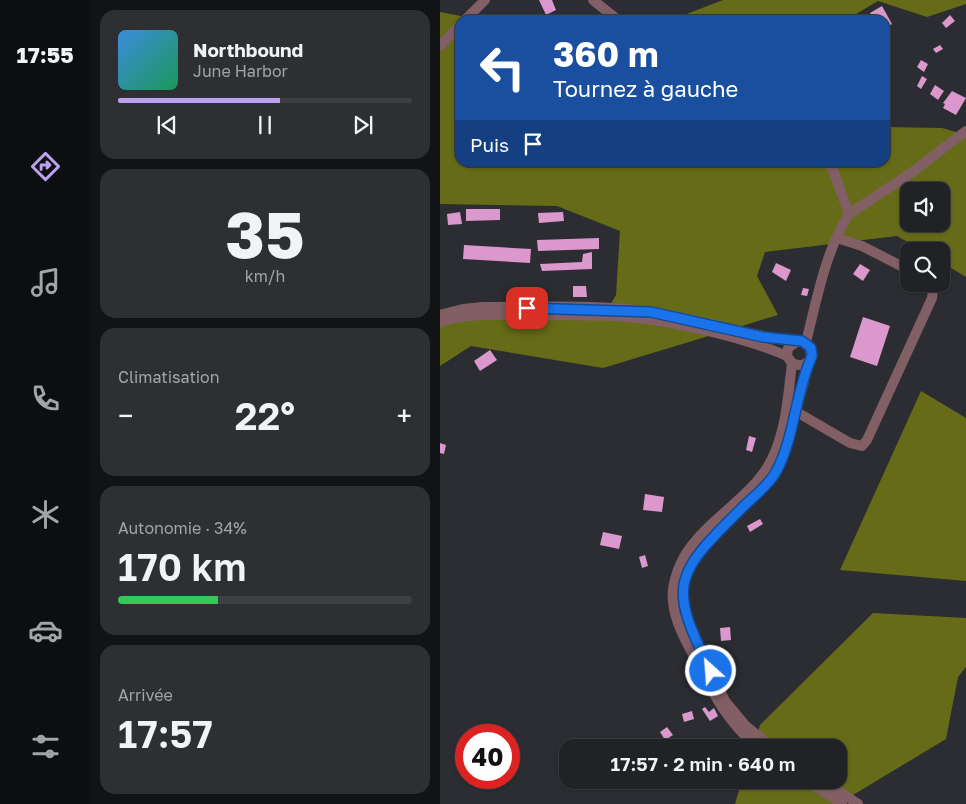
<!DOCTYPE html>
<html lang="fr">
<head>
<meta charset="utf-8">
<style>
  :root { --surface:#212226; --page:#2d2f32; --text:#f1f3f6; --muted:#a2a4a7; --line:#3e3f43; --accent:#bca0f2 }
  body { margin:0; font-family:"Golos Text",sans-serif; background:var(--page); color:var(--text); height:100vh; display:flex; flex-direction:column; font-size:19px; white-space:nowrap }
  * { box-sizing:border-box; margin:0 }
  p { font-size:16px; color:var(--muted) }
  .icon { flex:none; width:28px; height:28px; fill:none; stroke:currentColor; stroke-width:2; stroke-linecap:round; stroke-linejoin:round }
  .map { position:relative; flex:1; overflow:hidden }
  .panel { display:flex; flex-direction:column; gap:10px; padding:10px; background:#121315; width:350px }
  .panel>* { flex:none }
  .hud { position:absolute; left:15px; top:15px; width:435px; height:152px; border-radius:15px; box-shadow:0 1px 4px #0004,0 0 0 1px var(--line); background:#1a4fa0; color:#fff; overflow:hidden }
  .controls { position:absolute; left:460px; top:182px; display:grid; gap:10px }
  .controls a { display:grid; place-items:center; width:50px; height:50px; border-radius:10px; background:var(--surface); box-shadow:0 1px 4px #0004,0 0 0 1px var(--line); font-size:25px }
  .speed { position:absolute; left:15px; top:724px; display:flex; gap:10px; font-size:25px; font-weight:700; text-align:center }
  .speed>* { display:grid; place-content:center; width:65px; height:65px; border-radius:50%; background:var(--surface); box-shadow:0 1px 4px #0004,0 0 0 1px var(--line); line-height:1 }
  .speed .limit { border:8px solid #d22; background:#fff; color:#111 }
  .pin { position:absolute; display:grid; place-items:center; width:42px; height:42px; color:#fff; margin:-21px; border-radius:10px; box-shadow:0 2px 8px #0006 }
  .me { position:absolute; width:55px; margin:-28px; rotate:334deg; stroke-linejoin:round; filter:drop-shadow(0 0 4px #0008) }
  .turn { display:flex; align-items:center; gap:18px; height:105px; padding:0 15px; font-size:22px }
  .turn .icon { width:65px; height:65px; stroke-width:2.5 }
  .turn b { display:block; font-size:35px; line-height:42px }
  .then { display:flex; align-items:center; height:48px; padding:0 15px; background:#0003; gap:10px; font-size:19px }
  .big { font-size:38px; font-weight:600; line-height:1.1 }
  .panel .card { flex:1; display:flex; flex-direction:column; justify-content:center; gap:8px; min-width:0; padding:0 18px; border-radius:15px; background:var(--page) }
  .panel .dial { align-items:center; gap:0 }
  .dial b { font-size:65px; line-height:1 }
  .song { display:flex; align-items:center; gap:15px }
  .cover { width:60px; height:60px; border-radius:8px; background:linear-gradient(135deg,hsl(210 70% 55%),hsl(150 70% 35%)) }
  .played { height:5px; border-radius:2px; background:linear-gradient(90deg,var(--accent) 55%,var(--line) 55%) }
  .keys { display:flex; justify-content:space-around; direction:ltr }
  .heat { display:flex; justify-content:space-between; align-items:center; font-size:28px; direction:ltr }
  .charge { height:8px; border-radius:4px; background:linear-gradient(90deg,#34c759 34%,var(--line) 0) }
  .trip { position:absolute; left:119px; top:739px; width:288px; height:50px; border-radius:15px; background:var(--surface); box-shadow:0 1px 4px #0004,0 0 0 1px var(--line); font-weight:600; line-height:50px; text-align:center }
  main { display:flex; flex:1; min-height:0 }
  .tab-bar { display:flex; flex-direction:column; width:90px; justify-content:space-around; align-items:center; background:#0d0e0f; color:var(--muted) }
  .tab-bar .icon { width:35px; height:35px }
  .tab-bar .active { color:var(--accent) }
  .tab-bar b { font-size:22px; color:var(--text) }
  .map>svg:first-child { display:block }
  .forest { fill:#656b17; fill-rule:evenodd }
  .building { fill:#da98cc }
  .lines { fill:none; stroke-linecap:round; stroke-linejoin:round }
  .minor { stroke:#825f65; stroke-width:10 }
  .route-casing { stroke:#114b97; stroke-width:12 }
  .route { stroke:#1a73e8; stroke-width:9 }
</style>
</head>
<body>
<main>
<nav class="tab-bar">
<b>17:55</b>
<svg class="icon active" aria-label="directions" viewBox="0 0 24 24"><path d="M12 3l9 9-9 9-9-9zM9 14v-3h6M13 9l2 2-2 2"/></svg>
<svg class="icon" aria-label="music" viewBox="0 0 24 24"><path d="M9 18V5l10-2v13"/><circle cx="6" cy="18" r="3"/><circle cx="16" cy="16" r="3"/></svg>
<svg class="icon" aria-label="phone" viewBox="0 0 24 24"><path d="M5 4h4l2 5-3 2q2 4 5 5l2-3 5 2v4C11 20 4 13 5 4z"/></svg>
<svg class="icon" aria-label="climate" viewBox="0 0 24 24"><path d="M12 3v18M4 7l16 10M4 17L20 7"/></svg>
<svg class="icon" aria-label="car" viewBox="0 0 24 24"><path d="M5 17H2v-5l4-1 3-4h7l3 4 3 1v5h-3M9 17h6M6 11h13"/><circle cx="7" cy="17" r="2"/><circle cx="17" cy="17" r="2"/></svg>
<svg class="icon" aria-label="filters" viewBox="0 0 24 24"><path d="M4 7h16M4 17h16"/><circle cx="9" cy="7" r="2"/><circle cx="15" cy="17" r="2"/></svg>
</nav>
<section class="panel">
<div class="card">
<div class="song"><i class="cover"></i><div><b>Northbound</b><p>June Harbor</p></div></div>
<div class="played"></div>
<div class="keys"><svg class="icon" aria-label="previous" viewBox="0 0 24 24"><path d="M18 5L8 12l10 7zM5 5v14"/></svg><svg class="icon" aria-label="pause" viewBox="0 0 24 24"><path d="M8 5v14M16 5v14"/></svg><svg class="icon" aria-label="next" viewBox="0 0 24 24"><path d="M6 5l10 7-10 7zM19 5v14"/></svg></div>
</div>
<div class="card dial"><b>35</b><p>km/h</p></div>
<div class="card"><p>Climatisation</p>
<div class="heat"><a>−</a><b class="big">22°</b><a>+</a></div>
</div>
<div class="card"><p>Autonomie · 34%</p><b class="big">170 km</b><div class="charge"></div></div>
<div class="card"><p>Arrivée</p><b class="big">17:57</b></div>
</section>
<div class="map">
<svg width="526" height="804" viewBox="0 0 526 804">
  <rect width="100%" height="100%" fill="#2c2d32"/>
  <g class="forest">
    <path d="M 283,0 L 526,0 L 526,4 L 487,17 L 438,1 L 406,20 L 231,20 Z"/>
    <path d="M 0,12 L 42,20 L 20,20 L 20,162 L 445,162 L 445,127 L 502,128 L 526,135 L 526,277 L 501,262 L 501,251 L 483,251 L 457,236 L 325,252 L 317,276 L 338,315 L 163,368 L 31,346 L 0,366 L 0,323 L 75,315 L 163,317 L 176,295 L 180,231 L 117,206 L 0,204 ZM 469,191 L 501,191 L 501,224 L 469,224 Z"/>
    <path d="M 481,391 L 526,418 L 526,581 L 400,570 Z"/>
    <path d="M 433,613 L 526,618 L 526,667 L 518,677 L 506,739 L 398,804 L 295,804 L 302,780 L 398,780 L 398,748 L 313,747 L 320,725 Z"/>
  </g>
  <g class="building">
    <path d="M 99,0 L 112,0 L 116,10 L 106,15 Z"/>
    <path d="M 442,6 L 452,24 L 445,28 L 445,20 L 434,20 L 430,13 Z"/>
    <path d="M 510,15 L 515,21 L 506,28 L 502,23 Z"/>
    <path d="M 500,45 L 503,49 L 496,53 L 493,49 Z"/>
    <path d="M 481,60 L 488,64 L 484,72 L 477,67 Z"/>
    <path d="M 482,76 L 487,79 L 481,89 L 477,86 Z"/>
    <path d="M 495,85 L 504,91 L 498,100 L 490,94 Z"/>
    <path d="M 512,91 L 526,98 L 516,115 L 503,108 L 505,104 L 503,103 Z"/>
    <path d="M 26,209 L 60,209 L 60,220 L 26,221 Z"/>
    <path d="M 20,212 L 22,224 L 8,225 L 7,214 Z"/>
    <path d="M 123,212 L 124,221 L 99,223 L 98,213 Z"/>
    <path d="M 159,238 L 159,249 L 98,251 L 97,240 Z"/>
    <path d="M 24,245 L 91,249 L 90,263 L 23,259 Z"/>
    <path d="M 152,252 L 152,269 L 102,271 L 100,264 L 142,262 L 143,254 Z"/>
    <path d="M 336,263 L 351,270 L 346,281 L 332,272 Z"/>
    <path d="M 420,264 L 430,270 L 423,281 L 413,274 Z"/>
    <path d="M 133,286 L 146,286 L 147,297 L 133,297 Z"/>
    <path d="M 363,288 L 369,289 L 367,296 L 361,295 Z"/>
    <path d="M 423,317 L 450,326 L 437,366 L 410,357 Z"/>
    <path d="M 50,350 L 57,360 L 40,371 L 34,361 Z"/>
    <path d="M 309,436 L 316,438 L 312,452 L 306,450 Z"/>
    <path d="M 0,443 L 6,445 L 4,454 L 0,453 Z"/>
    <path d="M 205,494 L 224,497 L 222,512 L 203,510 Z"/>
    <path d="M 320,519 L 323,524 L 310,532 L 307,526 Z"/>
    <path d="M 163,532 L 182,536 L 179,549 L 160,545 Z"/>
    <path d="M 205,555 L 208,566 L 202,568 L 199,557 Z"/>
    <path d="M 290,627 L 291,640 L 281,641 L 280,628 Z"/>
    <path d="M 265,707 L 269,712 L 274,708 L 278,716 L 270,721 L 262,709 Z"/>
    <path d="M 252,711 L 254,719 L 244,722 L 242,714 Z"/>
    <path d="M 227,727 L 233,735 L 225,740 L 220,732 Z"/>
  </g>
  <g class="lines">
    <g class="minor">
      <path d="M 153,0 L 178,20"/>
      <path d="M 25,20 L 45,0"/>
      <path d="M 0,46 L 20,25"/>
      <path d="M 387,162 L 393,170 L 409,214"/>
      <path d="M 397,238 L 422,246 L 469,270"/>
      <path d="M 0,315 L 23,309 L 43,307 C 98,307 156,304 211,312 C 261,320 308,336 358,341"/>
      <path d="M 0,322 C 26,313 56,315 83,315 C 113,315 144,315 174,316 C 225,319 301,336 347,356"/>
      <path d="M 366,342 C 377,299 385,252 409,214 L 471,173 L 526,131"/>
      <path d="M 355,411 L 410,443 L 422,446 L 427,440 L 492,298 L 493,290 L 490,284"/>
      <path d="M 319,748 C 287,723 271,690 253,655 C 245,639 235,622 233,602 C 231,586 238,566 247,552 C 268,520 309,498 328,466 C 346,436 348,396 352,363 L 347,356 L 348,348 L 358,341 L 369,345 L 371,356 C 368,365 360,367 352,363"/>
      <path d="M 333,748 L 305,725 L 285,701 L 247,622 L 241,591 L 247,571 L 256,555 L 334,475 L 343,458 L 370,360"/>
      <path d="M 366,780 L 402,804"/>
      <path d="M 382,780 L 418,804"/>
    </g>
  </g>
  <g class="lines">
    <defs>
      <path id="route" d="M 87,308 L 211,312 L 323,337 L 362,341 L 371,348 L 372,356 C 355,393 355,437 336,472 C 328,486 313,497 302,508 C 234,575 227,584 271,671"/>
    </defs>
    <use href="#route" class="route-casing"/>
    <use href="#route" class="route"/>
  </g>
</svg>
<div class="controls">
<a><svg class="icon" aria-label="sound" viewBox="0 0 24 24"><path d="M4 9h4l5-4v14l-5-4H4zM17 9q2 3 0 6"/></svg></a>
<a><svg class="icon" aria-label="search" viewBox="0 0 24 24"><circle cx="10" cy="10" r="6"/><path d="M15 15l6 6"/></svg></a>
</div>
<div class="speed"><div class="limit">40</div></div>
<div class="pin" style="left:87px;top:308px;background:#d93025"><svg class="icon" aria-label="arrive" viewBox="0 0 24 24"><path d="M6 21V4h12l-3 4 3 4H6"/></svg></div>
<svg class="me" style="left:271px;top:671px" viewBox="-20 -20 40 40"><circle r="17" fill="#1a73e8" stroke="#fff" stroke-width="3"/><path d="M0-11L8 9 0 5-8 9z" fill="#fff"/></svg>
<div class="trip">17:57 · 2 min · 640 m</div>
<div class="hud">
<div class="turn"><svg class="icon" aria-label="left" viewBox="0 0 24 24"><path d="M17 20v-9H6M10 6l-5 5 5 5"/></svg><div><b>360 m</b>Tournez à gauche</div></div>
<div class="then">Puis<svg class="icon" aria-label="arrive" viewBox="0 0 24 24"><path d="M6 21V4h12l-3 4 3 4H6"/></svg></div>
</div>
</div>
</main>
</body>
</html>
